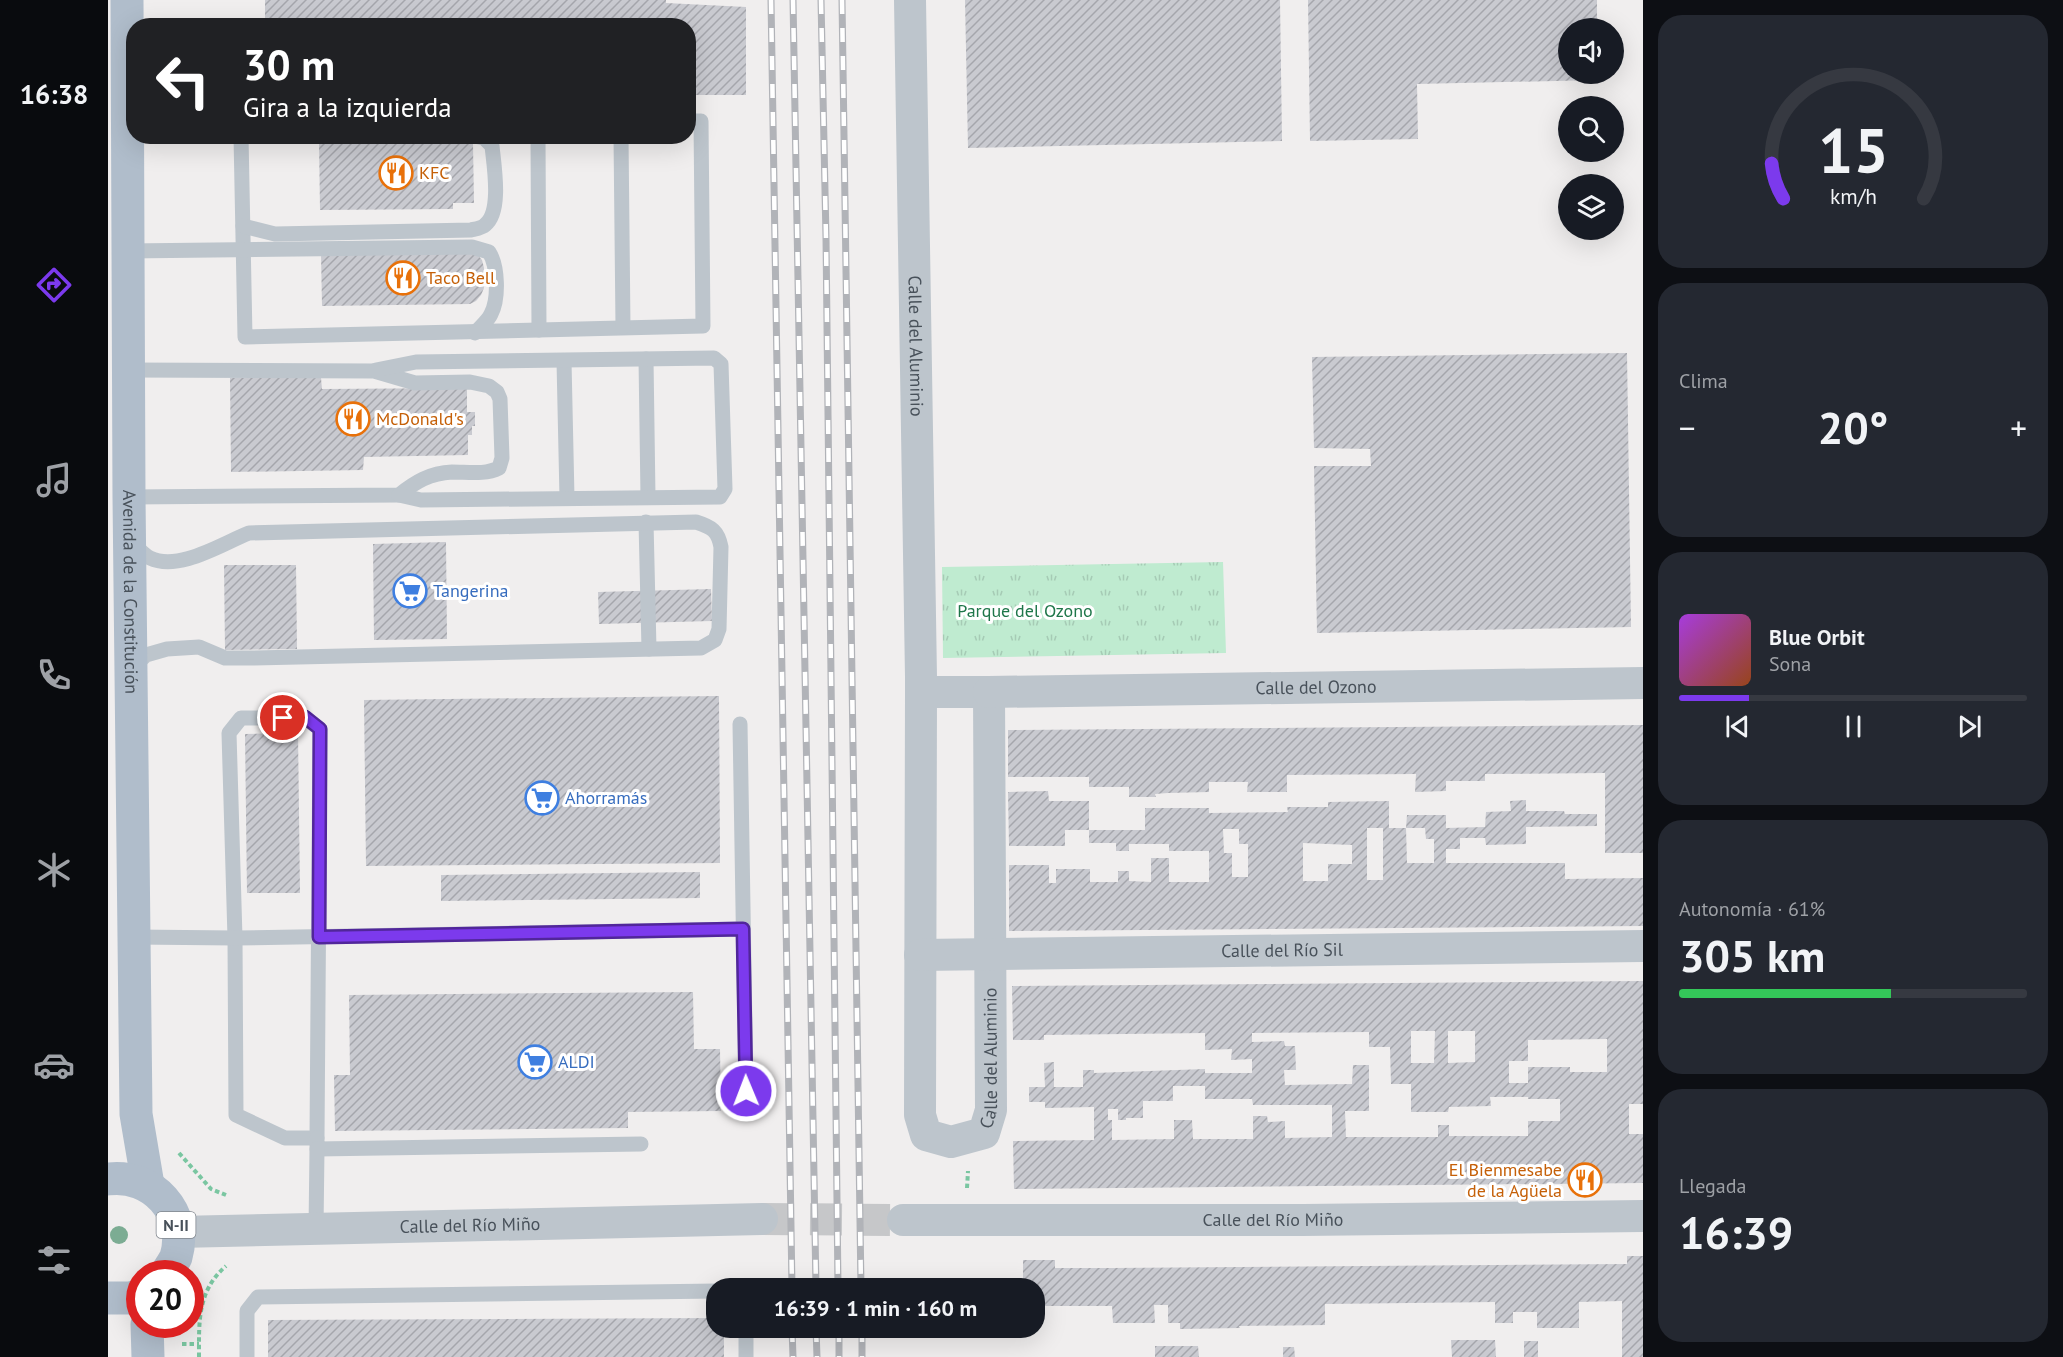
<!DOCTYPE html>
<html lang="es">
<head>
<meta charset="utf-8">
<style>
  :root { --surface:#171b24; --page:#242831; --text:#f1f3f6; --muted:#9ea1a6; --line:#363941; --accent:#7c3aed }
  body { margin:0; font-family:"PT Sans",sans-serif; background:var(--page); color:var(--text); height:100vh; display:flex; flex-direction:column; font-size:22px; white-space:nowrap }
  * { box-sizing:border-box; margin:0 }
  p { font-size:20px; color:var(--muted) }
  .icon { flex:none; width:33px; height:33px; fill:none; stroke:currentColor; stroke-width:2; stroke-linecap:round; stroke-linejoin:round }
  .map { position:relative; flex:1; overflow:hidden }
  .panel { display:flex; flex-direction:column; gap:15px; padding:15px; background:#0d0f14; width:420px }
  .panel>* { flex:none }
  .guide { position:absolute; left:18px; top:18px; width:570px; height:126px; border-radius:24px; box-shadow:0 6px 24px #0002; background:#202124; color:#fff; overflow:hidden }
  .fabs { position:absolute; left:1450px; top:18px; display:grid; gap:12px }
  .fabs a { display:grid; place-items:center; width:66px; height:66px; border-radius:50%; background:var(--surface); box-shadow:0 6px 24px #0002; font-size:30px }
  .speed { position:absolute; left:18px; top:1260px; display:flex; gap:12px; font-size:30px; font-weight:700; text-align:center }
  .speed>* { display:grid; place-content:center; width:78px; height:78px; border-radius:50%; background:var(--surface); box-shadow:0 6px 24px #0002; line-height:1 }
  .speed .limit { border:9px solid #d22; background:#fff; color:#111 }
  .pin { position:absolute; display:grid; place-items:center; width:51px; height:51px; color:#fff; margin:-26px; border:3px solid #fff; border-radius:50%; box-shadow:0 2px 6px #0007 }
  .me { position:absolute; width:66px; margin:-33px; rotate:359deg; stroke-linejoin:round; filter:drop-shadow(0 0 4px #0008) }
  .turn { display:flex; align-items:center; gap:21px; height:126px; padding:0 18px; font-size:27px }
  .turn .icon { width:78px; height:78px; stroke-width:2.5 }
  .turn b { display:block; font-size:42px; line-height:51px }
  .big { font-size:45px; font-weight:800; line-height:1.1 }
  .panel .widget { flex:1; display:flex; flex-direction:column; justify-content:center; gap:9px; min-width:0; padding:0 21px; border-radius:24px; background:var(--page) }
  .panel .dial { align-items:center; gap:0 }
  .dial svg { height:156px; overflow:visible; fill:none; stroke:var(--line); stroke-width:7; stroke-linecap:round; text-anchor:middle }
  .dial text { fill:var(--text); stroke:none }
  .song { display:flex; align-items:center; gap:18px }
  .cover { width:72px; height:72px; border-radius:9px; background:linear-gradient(135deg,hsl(280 70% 55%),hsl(20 70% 35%)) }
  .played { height:6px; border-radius:3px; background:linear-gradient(90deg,var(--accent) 20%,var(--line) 20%) }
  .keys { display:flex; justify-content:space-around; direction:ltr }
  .heat { display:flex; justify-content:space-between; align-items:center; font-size:33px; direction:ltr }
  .charge { height:9px; border-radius:4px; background:linear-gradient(90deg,#34c759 61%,var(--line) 0) }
  .trip { position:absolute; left:598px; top:1278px; width:339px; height:60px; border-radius:24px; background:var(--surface); box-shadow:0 6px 24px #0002; font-weight:800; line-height:60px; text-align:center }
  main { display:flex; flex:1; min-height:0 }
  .dock { display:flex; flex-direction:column; width:108px; justify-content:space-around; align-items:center; background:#090b0e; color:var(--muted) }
  .dock .icon { width:42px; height:42px }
  .dock .selected { color:var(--accent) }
  .dock b { font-size:27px; color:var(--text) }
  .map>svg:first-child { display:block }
  .park { fill:url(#park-tufts) }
  .building { fill:url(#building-hatch); fill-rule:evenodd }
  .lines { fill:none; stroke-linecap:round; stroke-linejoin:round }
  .street-tunnel { stroke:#c6c7c9; stroke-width:32; stroke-dasharray:32 16; stroke-linecap:butt }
  .path { stroke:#7ac6a1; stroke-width:4; stroke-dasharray:4.5 3; stroke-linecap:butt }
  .lane { stroke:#bdc5cc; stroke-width:15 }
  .street { stroke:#bdc5cc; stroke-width:32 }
  .primary { stroke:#b0bdcb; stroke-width:33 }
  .rail-casing { stroke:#b1b3b8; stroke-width:7 }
  .rail { stroke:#fff; stroke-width:4.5; stroke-dasharray:14; stroke-linecap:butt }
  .tree { fill:#7cac93 }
  .route-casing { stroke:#51269a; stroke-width:15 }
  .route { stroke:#7c3aed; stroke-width:10 }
  .labels { text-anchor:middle; stroke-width:6; stroke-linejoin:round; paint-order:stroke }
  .shield { fill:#fff; stroke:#7f858c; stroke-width:1.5 }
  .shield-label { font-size:16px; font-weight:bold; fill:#48515a }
  .food-label { font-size:18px; fill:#c56008; stroke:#fff; text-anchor:start }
  .street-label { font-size:18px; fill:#48515a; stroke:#fff }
  .shop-label { font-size:18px; fill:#366cbe; stroke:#fff; text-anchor:start }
  .park-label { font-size:18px; fill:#1e7649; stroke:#fff }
</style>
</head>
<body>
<main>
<nav class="dock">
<b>16:38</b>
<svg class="icon selected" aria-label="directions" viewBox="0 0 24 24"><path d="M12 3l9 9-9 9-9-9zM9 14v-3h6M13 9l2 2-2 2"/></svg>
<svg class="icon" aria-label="music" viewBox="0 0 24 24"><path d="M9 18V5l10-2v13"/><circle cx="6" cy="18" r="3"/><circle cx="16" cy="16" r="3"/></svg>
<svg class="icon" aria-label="phone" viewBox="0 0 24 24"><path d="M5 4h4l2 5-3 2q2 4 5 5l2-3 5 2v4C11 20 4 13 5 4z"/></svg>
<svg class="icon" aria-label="climate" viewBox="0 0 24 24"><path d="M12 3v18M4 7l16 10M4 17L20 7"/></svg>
<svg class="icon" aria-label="car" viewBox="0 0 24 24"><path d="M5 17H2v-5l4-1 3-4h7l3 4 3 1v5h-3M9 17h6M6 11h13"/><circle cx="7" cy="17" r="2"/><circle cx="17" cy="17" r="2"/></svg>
<svg class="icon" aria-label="filters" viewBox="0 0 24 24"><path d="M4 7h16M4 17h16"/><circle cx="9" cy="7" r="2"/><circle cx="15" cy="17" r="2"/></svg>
</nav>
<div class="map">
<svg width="1535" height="1357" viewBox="0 0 1535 1357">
  <defs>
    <pattern id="park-tufts" width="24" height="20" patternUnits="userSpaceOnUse" patternTransform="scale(1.5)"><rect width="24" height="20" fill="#bfebd0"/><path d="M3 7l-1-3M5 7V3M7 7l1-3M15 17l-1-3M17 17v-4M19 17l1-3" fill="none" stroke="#a6cbb5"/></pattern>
    <pattern id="building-hatch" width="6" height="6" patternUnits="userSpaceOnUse" patternTransform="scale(1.5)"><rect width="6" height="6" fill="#c9cad0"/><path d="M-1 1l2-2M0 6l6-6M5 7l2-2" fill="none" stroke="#a5a6ac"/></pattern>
  </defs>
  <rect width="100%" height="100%" fill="#f0eeee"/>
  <path class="park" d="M 1115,562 L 1118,653 L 835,658 L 834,567 Z"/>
  <g class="building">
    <path d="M 157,0 L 558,0 L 558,3 L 638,7 L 638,95 L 580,95 L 580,26 L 157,26 Z"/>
    <path d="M 857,0 L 1172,0 L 1174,141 L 860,148 Z"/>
    <path d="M 1200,0 L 1489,0 L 1489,28 L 1461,28 L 1461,74 L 1490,74 L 1490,80 L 1309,84 L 1310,139 L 1202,141 Z"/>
    <path d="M 334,137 L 344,137 L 344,144 L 365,144 L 366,203 L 345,203 L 345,209 L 212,210 L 211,143 L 271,142 L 272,138 L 333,139 Z"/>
    <path d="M 213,253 L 369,254 L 374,260 L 376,268 L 376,288 L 373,295 L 368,301 L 362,304 L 214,306 Z"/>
    <path d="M 1519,353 L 1523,627 L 1209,633 L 1206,466 L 1263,466 L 1262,449 L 1206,448 L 1204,357 Z"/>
    <path d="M 122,378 L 213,378 L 214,389 L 359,388 L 359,412 L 367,412 L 367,426 L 364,426 L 364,435 L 360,435 L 360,455 L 256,457 L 255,470 L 123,472 Z"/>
    <path d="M 338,542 L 339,639 L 266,640 L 265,544 Z"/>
    <path d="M 116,565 L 188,565 L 189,649 L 117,650 Z"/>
    <path d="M 603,589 L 604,621 L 491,624 L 490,592 Z"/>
    <path d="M 611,696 L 612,863 L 258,866 L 256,700 Z"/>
    <path d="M 1535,725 L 1535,853 L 1497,853 L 1497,773 L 1377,774 L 1377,781 L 1338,781 L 1338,791 L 1307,792 L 1308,774 L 1179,775 L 1179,792 L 1139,792 L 1140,782 L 1101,782 L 1101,792 L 1060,793 L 1047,794 L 1048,797 L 1021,797 L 1021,787 L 981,787 L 981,777 L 900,777 L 900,730 Z"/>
    <path d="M 190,733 L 192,893 L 139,893 L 137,734 Z"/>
    <path d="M 940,791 L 941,801 L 981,801 L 981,830 L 1037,830 L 1037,808 L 1101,808 L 1101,813 L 1180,812 L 1179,807 L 1220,807 L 1220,802 L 1281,801 L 1281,828 L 1298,828 L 1299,815 L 1338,815 L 1338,828 L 1377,827 L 1378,812 L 1403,811 L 1402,801 L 1418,800 L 1418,811 L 1456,811 L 1457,814 L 1489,814 L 1489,826 L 1418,827 L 1418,844 L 1378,845 L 1377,838 L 1352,838 L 1352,849 L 1338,849 L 1338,863 L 1457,863 L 1457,879 L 1535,878 L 1535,926 L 901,931 L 901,865 L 941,865 L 941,883 L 948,883 L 948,869 L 982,869 L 982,882 L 1010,882 L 1010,871 L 1021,871 L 1021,881 L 1043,882 L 1043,858 L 1061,858 L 1061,882 L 1101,882 L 1101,851 L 1061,851 L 1061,844 L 1021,844 L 1021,851 L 1008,851 L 1008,843 L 981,843 L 981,830 L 957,830 L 957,846 L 901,846 L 900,792 ZM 1259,828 L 1275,828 L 1275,880 L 1259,880 ZM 1298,828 L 1317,828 L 1318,839 L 1326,839 L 1326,863 L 1299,863 ZM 1115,829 L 1131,829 L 1131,844 L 1140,844 L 1140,877 L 1124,877 L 1124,853 L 1116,853 ZM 1195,843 L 1244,845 L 1244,864 L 1220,864 L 1220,881 L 1195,881 Z"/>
    <path d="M 592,872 L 592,898 L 333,901 L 333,875 Z"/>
    <path d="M 1535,981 L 1535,1104 L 1521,1104 L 1521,1134 L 1535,1134 L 1535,1183 L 906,1189 L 905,1141 L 986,1140 L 986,1107 L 937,1108 L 937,1102 L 921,1102 L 921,1087 L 937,1087 L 936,1063 L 946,1062 L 946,1087 L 975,1087 L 975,1070 L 986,1070 L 986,1073 L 1097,1069 L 1097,1073 L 1144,1073 L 1144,1059 L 1123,1060 L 1124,1049 L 1097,1050 L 1097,1033 L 936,1035 L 936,1040 L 905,1040 L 904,986 ZM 1303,1031 L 1327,1031 L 1326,1063 L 1303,1063 ZM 1340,1031 L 1367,1031 L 1367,1062 L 1340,1063 ZM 1261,1032 L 1261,1047 L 1282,1047 L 1283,1084 L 1303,1084 L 1303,1112 L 1340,1112 L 1341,1107 L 1383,1106 L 1382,1097 L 1420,1097 L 1420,1099 L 1452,1099 L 1452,1121 L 1420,1121 L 1420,1136 L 1341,1136 L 1341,1125 L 1330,1125 L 1330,1137 L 1238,1137 L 1237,1111 L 1261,1111 L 1261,1065 L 1245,1065 L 1244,1084 L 1177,1085 L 1176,1070 L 1188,1070 L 1187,1046 L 1177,1046 L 1176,1041 L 1144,1042 L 1144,1033 ZM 1499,1039 L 1499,1072 L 1462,1072 L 1462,1067 L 1420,1067 L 1420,1083 L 1401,1083 L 1401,1061 L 1420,1061 L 1420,1040 ZM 1065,1086 L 1097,1086 L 1097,1099 L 1144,1099 L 1145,1105 L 1224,1105 L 1224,1137 L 1177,1138 L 1177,1121 L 1160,1122 L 1159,1116 L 1145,1116 L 1145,1139 L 1085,1139 L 1084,1120 L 1066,1120 L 1066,1139 L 1004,1140 L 1004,1120 L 1000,1120 L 1000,1109 L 1010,1109 L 1010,1120 L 1018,1120 L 1018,1118 L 1035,1118 L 1035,1101 L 1065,1101 Z"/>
    <path d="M 585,992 L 586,1049 L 612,1049 L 613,1111 L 520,1112 L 520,1128 L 227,1131 L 226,1075 L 242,1075 L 241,995 Z"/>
    <path d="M 1519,1256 L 1535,1256 L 1535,1357 L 1514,1357 L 1514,1301 L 1471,1302 L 1471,1328 L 1429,1328 L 1429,1312 L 1405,1312 L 1405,1323 L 1387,1323 L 1387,1302 L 1217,1304 L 1217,1325 L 1131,1326 L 1132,1328 L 1072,1329 L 1072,1323 L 1060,1323 L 1060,1305 L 1046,1305 L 1047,1323 L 1005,1323 L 1004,1306 L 927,1306 L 927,1288 L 915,1288 L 915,1260 L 947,1260 L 947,1268 L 1004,1268 L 1519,1264 Z"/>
    <path d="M 609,1318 L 609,1328 L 616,1328 L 616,1357 L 160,1357 L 160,1320 Z"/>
    <path d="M 1343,1340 L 1387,1340 L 1388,1357 L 1344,1357 Z"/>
    <rect x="1416" y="1341" width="14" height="16"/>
    <path d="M 1047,1346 L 1090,1346 L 1091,1357 L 1047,1357 Z"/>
    <path d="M 1175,1347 L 1186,1347 L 1187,1357 L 1175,1357 Z"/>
  </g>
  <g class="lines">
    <path class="street-tunnel" d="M 654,1219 L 795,1220"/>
    <g class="path">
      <path d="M 71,1153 L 103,1189 L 118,1195"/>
      <path d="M 859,1188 L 860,1171"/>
      <path d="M 74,1344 L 91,1344"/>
      <path d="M 91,1357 C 91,1322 89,1291 118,1266"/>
    </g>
    <g class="lane">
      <path d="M 133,136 L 137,337 L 595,326 L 593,121 L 580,121"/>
      <path d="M 267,136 L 280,136"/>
      <path d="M 430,136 L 431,330"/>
      <path d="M 513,136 L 515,327"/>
      <path d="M 135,226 L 167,234 L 363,230 C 367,229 374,228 377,225 C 394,212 386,166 384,146 L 376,138 L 366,136"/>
      <path d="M 20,251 L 364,247 L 381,252 C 390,266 391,299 383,314 C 380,321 372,327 367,333"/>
      <path d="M 538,359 L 540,497"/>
      <path d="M 456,361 L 459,498"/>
      <path d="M 20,370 L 266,371 L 307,383 L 362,382 L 381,386 L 389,392 L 392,399 L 394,458 L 391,468 C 377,475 360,472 344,472 C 322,473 307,482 291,495 L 21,497"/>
      <path d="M 268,370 L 308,362 L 606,358 L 613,364 L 617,489 L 612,497 L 313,500 L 291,495"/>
      <path d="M 538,522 L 541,649"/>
      <path d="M 24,668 L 38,655 L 59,649 L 91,647 L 117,658 L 143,658 L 593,648 L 607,640 L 611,629 L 613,547 C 610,531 604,527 588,522 L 141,533 C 115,543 71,572 42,558 C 36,555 30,548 24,543"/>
      <path d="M 133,718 L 197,718 L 212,729 L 209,1138 L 177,1138 L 128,1115 L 127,938 L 121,733 Z"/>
      <path d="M 632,724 L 638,1091"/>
      <path d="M 26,937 L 127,938 L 635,929"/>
      <path d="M 209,1138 L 209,1149 L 533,1144"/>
      <path d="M 208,1229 L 209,1149"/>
      <path d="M 638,1328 L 638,1357"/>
      <path d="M 139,1357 L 139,1311 L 150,1297 L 609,1291"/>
    </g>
    <g class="street">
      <path id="s1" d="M 802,0 L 813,677 L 813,692 L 812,1115 L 818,1135 L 843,1142 L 876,1133 L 883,1110 L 881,692 L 813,692"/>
      <path id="s2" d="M 881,692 L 1535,683"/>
      <path id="s3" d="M 812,955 L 1535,946"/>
      <path id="s4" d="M 795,1220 L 1195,1220 L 1535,1216"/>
      <path id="s5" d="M 70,1232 L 654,1219"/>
    </g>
    <g class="primary">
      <path id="s6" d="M 19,0 L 21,497 L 28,1114 L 40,1185"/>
      <path d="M 0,1179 C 44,1173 81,1213 68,1257 C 66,1262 61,1268 58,1274"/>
      <path d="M 0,1298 L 23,1298 L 32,1295"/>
      <path d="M 39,1324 L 40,1357"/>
    </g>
    <defs>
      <g id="rail">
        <path d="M 663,0 L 684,1288"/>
        <path d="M 685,0 L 708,1288"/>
        <path d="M 713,0 L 718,238 L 730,1288"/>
        <path d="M 734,0 L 753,1288"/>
        <path d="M 684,1328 L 685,1357"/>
        <path d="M 708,1328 L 709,1357"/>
        <path d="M 731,1328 L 731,1357"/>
        <path d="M 754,1328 L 754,1357"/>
      </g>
    </defs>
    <use href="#rail" class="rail-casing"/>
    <use href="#rail" class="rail"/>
  </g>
  <circle class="tree" cx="11" cy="1235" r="9"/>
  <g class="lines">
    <defs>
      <path id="route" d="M 175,718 L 197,717 L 212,729 L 211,937 L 635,929 L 638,1091"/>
    </defs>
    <use href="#route" class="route-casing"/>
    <use href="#route" class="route"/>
  </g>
  <defs>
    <symbol id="restaurant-ring" viewBox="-11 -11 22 22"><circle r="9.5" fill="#fff" stroke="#e8710a" stroke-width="1.5"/><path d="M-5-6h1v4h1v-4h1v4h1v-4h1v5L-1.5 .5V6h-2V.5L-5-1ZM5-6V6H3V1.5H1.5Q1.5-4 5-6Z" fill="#e8710a"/></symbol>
    <symbol id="supermarket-ring" viewBox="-11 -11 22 22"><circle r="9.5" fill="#fff" stroke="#3f7fe0" stroke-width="1.5"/><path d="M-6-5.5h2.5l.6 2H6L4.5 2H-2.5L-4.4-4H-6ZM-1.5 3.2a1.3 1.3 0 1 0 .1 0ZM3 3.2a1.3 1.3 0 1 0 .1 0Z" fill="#3f7fe0"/></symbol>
  </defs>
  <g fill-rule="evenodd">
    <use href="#restaurant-ring" x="269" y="154" width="38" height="38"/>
    <use href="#restaurant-ring" x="276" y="259" width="38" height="38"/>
    <use href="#restaurant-ring" x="226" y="400" width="38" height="38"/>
    <use href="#supermarket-ring" x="283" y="572" width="38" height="38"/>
    <use href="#supermarket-ring" x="415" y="779" width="38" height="38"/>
    <use href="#supermarket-ring" x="408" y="1043" width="38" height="38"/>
    <use href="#restaurant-ring" x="1458" y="1161" width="38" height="38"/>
  </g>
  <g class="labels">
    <rect class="shield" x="48.5" y="1212" width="39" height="26" rx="4.5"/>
    <g class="shield-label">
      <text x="68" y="1231">N-II</text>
    </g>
    <g class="food-label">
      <text x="311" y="179">KFC</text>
      <text x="318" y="284">Taco Bell</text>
      <text x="268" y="425">McDonald's</text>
      <text x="1454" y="1176" text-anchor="end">El Bienmesabe<tspan x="1454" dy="21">de la Agüela</tspan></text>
    </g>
    <g class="street-label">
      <text dy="6" stroke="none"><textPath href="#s1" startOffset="346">Calle del Aluminio</textPath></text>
      <text dy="6" stroke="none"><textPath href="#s6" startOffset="592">Avenida de la Constitución</textPath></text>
      <text dy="6" stroke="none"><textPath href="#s2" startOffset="327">Calle del Ozono</textPath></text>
      <text dy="6" stroke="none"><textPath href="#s3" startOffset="362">Calle del Río Sil</textPath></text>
      <text dy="6" stroke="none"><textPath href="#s1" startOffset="1272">Calle del Aluminio</textPath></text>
      <text dy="6" stroke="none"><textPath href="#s4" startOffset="370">Calle del Río Miño</textPath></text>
      <text dy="6" stroke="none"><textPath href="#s5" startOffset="292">Calle del Río Miño</textPath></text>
    </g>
    <g class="shop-label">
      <text x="325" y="597">Tangerina</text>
      <text x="457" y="804">Ahorramás</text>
      <text x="450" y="1068">ALDI</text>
    </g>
    <g class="park-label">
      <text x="917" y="617">Parque del Ozono</text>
    </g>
  </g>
</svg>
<div class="fabs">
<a><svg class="icon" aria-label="sound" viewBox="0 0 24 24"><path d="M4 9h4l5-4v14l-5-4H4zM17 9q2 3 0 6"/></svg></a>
<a><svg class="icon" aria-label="search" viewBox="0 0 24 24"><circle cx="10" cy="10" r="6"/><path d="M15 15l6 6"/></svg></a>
<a><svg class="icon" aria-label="layers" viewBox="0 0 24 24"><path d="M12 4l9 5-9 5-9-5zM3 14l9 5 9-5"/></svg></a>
</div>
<div class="speed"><div class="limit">20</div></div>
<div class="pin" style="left:175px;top:718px;background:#d93025"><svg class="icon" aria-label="arrive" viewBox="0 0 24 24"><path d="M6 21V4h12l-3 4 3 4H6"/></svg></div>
<svg class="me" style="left:638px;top:1091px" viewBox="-20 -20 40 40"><circle r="17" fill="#7c3aed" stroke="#fff" stroke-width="3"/><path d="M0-11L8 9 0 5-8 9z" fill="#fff"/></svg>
<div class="trip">16:39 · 1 min · 160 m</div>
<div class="guide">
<div class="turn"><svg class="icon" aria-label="left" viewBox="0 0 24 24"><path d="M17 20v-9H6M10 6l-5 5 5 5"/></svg><div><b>30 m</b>Gira a la izquierda</div></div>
</div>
</div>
<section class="panel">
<div class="widget dial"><svg viewBox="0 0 100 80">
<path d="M14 69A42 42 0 1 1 86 69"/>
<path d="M14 69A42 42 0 0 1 8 51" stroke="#7c3aed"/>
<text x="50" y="56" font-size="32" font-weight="700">15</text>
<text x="50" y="72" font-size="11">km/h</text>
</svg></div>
<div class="widget"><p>Clima</p>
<div class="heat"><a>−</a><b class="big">20°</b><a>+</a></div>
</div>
<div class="widget">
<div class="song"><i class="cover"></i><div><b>Blue Orbit</b><p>Sona</p></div></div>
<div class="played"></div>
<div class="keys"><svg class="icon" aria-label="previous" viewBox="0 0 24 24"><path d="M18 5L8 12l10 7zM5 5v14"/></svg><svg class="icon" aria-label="pause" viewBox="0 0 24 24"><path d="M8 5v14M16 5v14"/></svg><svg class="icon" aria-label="next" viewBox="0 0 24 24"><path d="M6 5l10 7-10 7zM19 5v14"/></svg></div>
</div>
<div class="widget"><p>Autonomía · 61%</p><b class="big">305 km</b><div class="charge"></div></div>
<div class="widget"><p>Llegada</p><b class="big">16:39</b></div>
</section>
</main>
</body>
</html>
